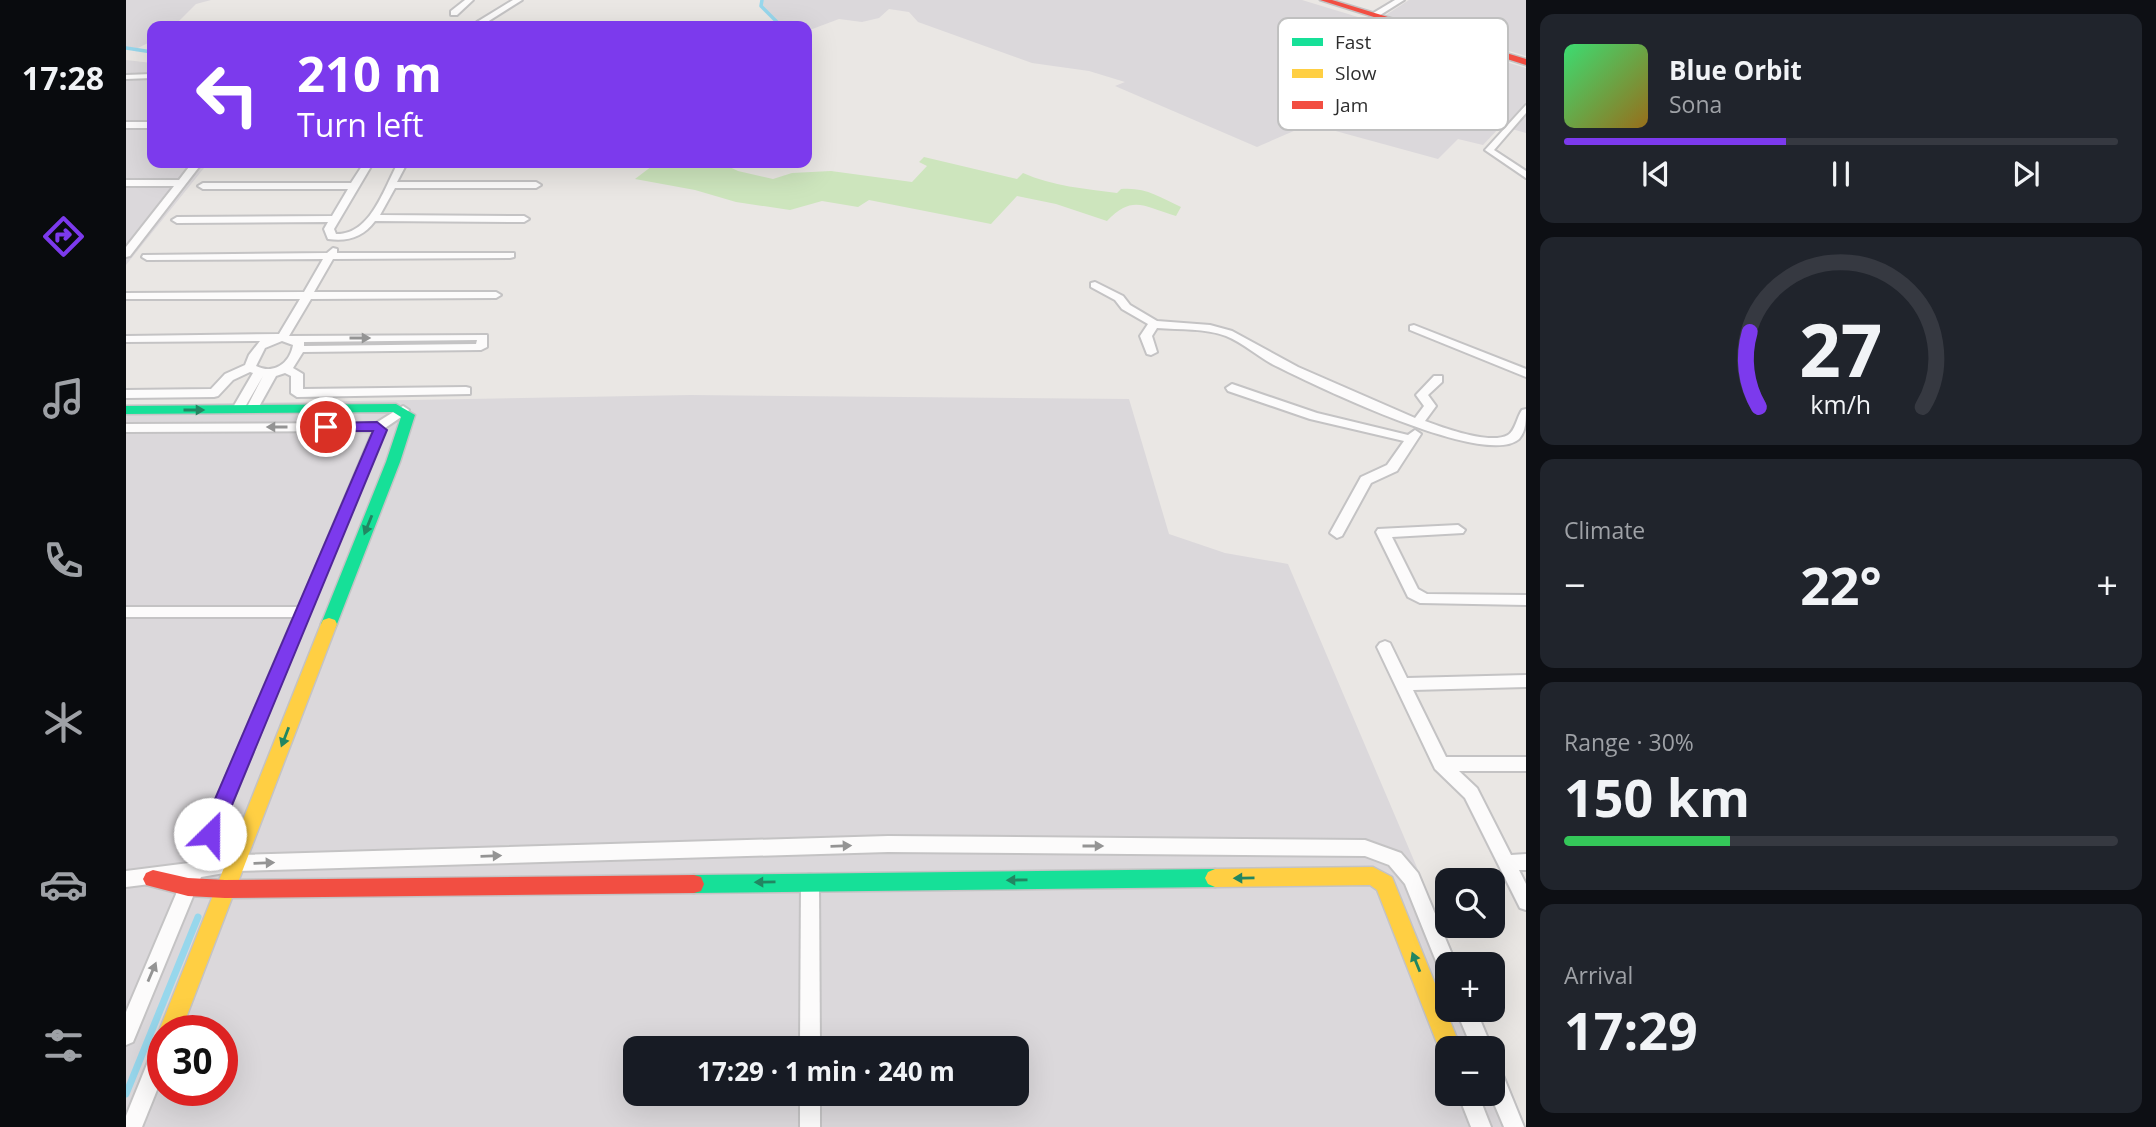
<!DOCTYPE html>
<html lang="en">
<head>
<meta charset="utf-8">
<style>
  :root { --surface:#171b24; --page:#20242c; --text:#f1f3f6; --muted:#9ea1a6; --line:#363941; --accent:#7c3aed }
  body { margin:0; font-family:"Open Sans",sans-serif; background:var(--page); color:var(--text); height:100vh; display:flex; flex-direction:column; font-size:26px; white-space:nowrap }
  * { box-sizing:border-box; margin:0 }
  p { font-size:23px; color:var(--muted) }
  .icon { flex:none; width:38px; height:38px; fill:none; stroke:currentColor; stroke-width:2; stroke-linecap:round; stroke-linejoin:round }
  .map { position:relative; flex:1; overflow:hidden }
  .side { display:flex; flex-direction:column; gap:14px; padding:14px; background:#0d0f14; width:630px }
  .side>* { flex:none }
  .top-card { position:absolute; left:21px; top:21px; width:665px; height:147px; border-radius:14px; box-shadow:0 7px 28px #0002; background:#7c3aed; color:#fff; overflow:hidden }
  .controls { position:absolute; left:1309px; top:868px; display:grid; gap:14px }
  .controls a { display:grid; place-items:center; width:70px; height:70px; border-radius:14px; background:var(--surface); box-shadow:0 7px 28px #0002; font-size:35px }
  .speed { position:absolute; left:21px; top:1015px; display:flex; gap:14px; font-size:35px; font-weight:700; text-align:center }
  .speed>* { display:grid; place-content:center; width:91px; height:91px; border-radius:50%; background:var(--surface); box-shadow:0 7px 28px #0002; line-height:1 }
  .speed .limit { border:10px solid #d22; background:#fff; color:#111 }
  .pin { position:absolute; display:grid; place-items:center; width:60px; height:60px; color:#fff; margin:-30px; border:4px solid #fff; border-radius:50%; box-shadow:0 2px 7px #0007 }
  .me { position:absolute; width:77px; margin:-38px; rotate:23deg; stroke-linejoin:round; filter:drop-shadow(0 0 5px #0008) }
  .turn { display:flex; align-items:center; gap:24px; height:147px; padding:0 35px; font-size:32px }
  .turn .icon { width:91px; height:91px; stroke-width:2.5 }
  .turn b { display:block; font-size:49px; line-height:60px }
  .big { font-size:52px; font-weight:700; line-height:1.1 }
  .side .card { flex:1; display:flex; flex-direction:column; justify-content:center; gap:10px; min-width:0; padding:0 24px; border-radius:14px; background:var(--page) }
  .side .dial { align-items:center; gap:0 }
  .dial svg { height:182px; overflow:visible; fill:none; stroke:var(--line); stroke-width:7; stroke-linecap:round; text-anchor:middle }
  .dial text { fill:var(--text); stroke:none }
  .song { display:flex; align-items:center; gap:21px }
  .cover { width:84px; height:84px; border-radius:10px; background:linear-gradient(135deg,hsl(140 70% 55%),hsl(40 70% 35%)) }
  .played { height:7px; border-radius:4px; background:linear-gradient(90deg,var(--accent) 40%,var(--line) 40%) }
  .keys { display:flex; justify-content:space-around; direction:ltr }
  .heat { display:flex; justify-content:space-between; align-items:center; font-size:38px; direction:ltr }
  .charge { height:10px; border-radius:5px; background:linear-gradient(90deg,#34c759 30%,var(--line) 0) }
  .trip { position:absolute; left:497px; top:1036px; width:406px; height:70px; border-radius:14px; background:var(--surface); box-shadow:0 7px 28px #0002; font-weight:700; line-height:70px; text-align:center }
  main { display:flex; flex:1; min-height:0 }
  .tabs { display:flex; flex-direction:column; width:126px; justify-content:space-around; align-items:center; background:#090b0e; color:var(--muted) }
  .tabs .icon { width:49px; height:49px }
  .tabs .selected { color:var(--accent) }
  .tabs b { font-size:32px; color:var(--text) }
  .map>svg:first-child { display:block }
  .industrial { fill:#dbd8db; fill-rule:evenodd }
  .green { fill:#cde5bd }
  .lines { fill:none; stroke-linecap:round; stroke-linejoin:round }
  .stream-far1 { stroke:#97d7ec; stroke-width:3.5 }
  .stream { stroke:#97d7ec; stroke-width:7 }
  .street-casing { stroke:#c4c3c4; stroke-width:4 }
  .fast-casing { stroke:#c4c3c4; stroke-width:3 }
  .slow-casing { stroke:#c4c3c4; stroke-width:3 }
  .jam-casing { stroke:#c4c3c4; stroke-width:3 }
  .street { fill:#fcfbfb; fill-rule:evenodd }
  .fast { fill:#16e098; fill-rule:evenodd }
  .slow { fill:#ffcf43; fill-rule:evenodd }
  .jam { fill:#f24e42; fill-rule:evenodd }
  .oneway { fill:#949494 }
  .oneway2 { fill:#228662 }
  .route { fill:#7c3aed; stroke:#51269a; stroke-width:2 }
  .key { fill:#fff; stroke:#c0c0c0; stroke-width:2 }
  .key-label { font-size:19px; fill:#2d2d2d }
</style>
</head>
<body>
<main>
<nav class="tabs">
<b>17:28</b>
<svg class="icon selected" aria-label="directions" viewBox="0 0 24 24"><path d="M12 3l9 9-9 9-9-9zM9 14v-3h6M13 9l2 2-2 2"/></svg>
<svg class="icon" aria-label="music" viewBox="0 0 24 24"><path d="M9 18V5l10-2v13"/><circle cx="6" cy="18" r="3"/><circle cx="16" cy="16" r="3"/></svg>
<svg class="icon" aria-label="phone" viewBox="0 0 24 24"><path d="M5 4h4l2 5-3 2q2 4 5 5l2-3 5 2v4C11 20 4 13 5 4z"/></svg>
<svg class="icon" aria-label="climate" viewBox="0 0 24 24"><path d="M12 3v18M4 7l16 10M4 17L20 7"/></svg>
<svg class="icon" aria-label="car" viewBox="0 0 24 24"><path d="M5 17H2v-5l4-1 3-4h7l3 4 3 1v5h-3M9 17h6M6 11h13"/><circle cx="7" cy="17" r="2"/><circle cx="17" cy="17" r="2"/></svg>
<svg class="icon" aria-label="filters" viewBox="0 0 24 24"><path d="M4 7h16M4 17h16"/><circle cx="9" cy="7" r="2"/><circle cx="15" cy="17" r="2"/></svg>
</nav>
<div class="map">
<svg width="1400" height="1127" viewBox="0 0 1400 1127">
  <rect width="100%" height="100%" fill="#eae7e4"/>
  <g class="industrial">
    <path d="M 0,0 L 85,0 L 70,4 L 48,26 L 26,26 L 26,41 L 8,50 L 0,48 Z"/>
    <path d="M 636,0 L 1176,0 L 1400,68 L 1400,133 L 1375,126 L 1357,145 L 1332,139 L 1312,159 L 1184,124 L 1131,147 L 989,86 L 999,82 L 963,71 L 906,63 L 792,22 L 783,12 L 763,9 L 753,18 L 736,22 L 713,19 L 681,31 L 681,26 L 655,26 L 635,6 Z"/>
    <path d="M 1283,0 L 1400,0 L 1400,56 L 1260,15 Z"/>
    <path d="M 0,60 L 26,63 L 26,163 L 82,163 L 0,265 Z"/>
    <path d="M 565,395 L 1003,399 L 1043,534 L 1099,553 L 1162,564 L 1332,964 L 1321,964 L 1321,1010 L 1352,1010 L 1400,1127 L 0,1127 L 0,405 ZM 37,1031 L 96,1031 L 96,1090 L 37,1090 ZM 509,1048 L 891,1048 L 891,1094 L 509,1094 ZM 1321,1048 L 1367,1048 L 1367,1094 L 1321,1094 Z"/>
  </g>
  <path class="green" d="M 798,157 L 891,179 L 897,173 C 926,186 960,189 991,193 L 995,189 C 1020,187 1033,197 1055,207 L 1050,216 C 1018,207 1007,194 981,221 L 930,204 L 891,196 L 865,224 L 743,200 L 732,207 L 696,201 L 664,210 L 610,202 L 569,190 L 509,179 L 530,163 L 595,163 L 612,171 L 647,179 L 666,173 L 705,171 L 786,182 L 801,166 L 793,162 Z"/>
  <g class="lines">
    <g class="stream-far1">
      <path d="M 636,0 L 635,6 L 655,26"/>
      <path d="M 0,48 L 26,52"/>
    </g>
    <path class="stream" d="M 0,1094 L 72,917"/>
    <defs>
      <g id="street">
        <path d="M 339,0 L 347,0 L 331,15 L 325,15 L 325,11 Z"/>
        <path d="M 387,0 L 396,0 L 358,24 L 351,22 Z"/>
        <path d="M 1269,0 L 1278,0 L 1251,17 L 1244,15 Z"/>
        <path d="M 26,74 L 26,78 L 0,79 L 0,75 Z"/>
        <path d="M 1400,105 L 1400,113 L 1368,150 L 1400,171 L 1400,178 L 1359,150 Z"/>
        <rect x="0" y="122" width="26" height="6"/>
        <path d="M 66,163 L 76,163 L 4,256 L 0,257 L 0,247 L 48,186 L 0,186 L 0,180 L 53,180 Z"/>
        <path d="M 238,163 L 247,163 L 208,229 L 210,234 C 245,235 258,188 272,163 L 281,163 L 271,182 L 410,182 L 415,185 L 410,188 L 269,188 L 254,215 L 398,216 L 403,219 L 398,222 L 249,221 C 237,237 222,242 202,239 L 198,229 L 202,222 L 51,223 L 46,220 L 51,217 L 206,216 L 222,189 L 77,189 L 72,186 L 77,183 L 225,183 Z"/>
        <path d="M 207,248 L 211,249 L 211,253 L 388,253 L 388,257 L 384,258 L 207,259 L 188,292 L 370,292 L 375,295 L 370,298 L 185,299 L 163,336 L 361,335 L 361,347 L 355,350 L 177,352 L 167,368 L 177,374 L 177,389 L 340,387 L 344,388 L 344,394 L 171,397 L 165,393 L 165,376 L 159,373 L 150,376 L 130,412 L 122,412 L 120,409 L 137,376 L 116,412 L 108,412 L 106,409 L 127,373 L 124,372 L 107,380 L 92,396 L 88,397 L 0,398 L 0,390 L 85,389 L 99,374 L 119,365 L 123,355 L 134,341 L 0,342 L 0,336 L 153,334 L 174,299 L 0,299 L 0,293 L 178,292 L 197,259 L 21,260 L 16,257 L 17,255 L 201,253 ZM 351,340 L 350,344 L 178,346 L 178,342 ZM 156,341 L 167,345 C 164,363 148,375 130,366 L 139,348 Z"/>
        <path d="M 969,282 L 997,296 L 1004,305 L 1031,321 L 1084,325 L 1106,331 L 1172,367 L 1289,418 L 1298,406 L 1290,395 L 1308,376 L 1316,376 L 1316,382 L 1302,395 L 1310,406 L 1299,421 C 1318,428 1364,445 1382,435 C 1389,431 1391,417 1396,410 L 1400,409 C 1400,420 1400,431 1393,439 C 1359,469 1184,383 1146,364 C 1130,355 1117,343 1100,336 C 1079,328 1054,330 1031,328 L 1026,336 L 1031,352 L 1025,355 L 1021,354 L 1014,336 L 1022,324 L 996,309 L 989,300 L 965,287 L 965,283 Z"/>
        <path d="M 1288,325 L 1400,369 L 1400,377 L 1284,330 L 1284,326 Z"/>
        <path d="M 1106,384 L 1191,413 L 1282,435 L 1289,430 L 1295,434 L 1271,471 L 1245,483 L 1216,536 L 1211,538 L 1204,533 L 1235,477 L 1261,465 L 1278,441 L 1184,419 L 1102,391 L 1100,388 Z"/>
        <path d="M 277,406 L 283,410 L 281,413 L 259,428 L 83,859 L 110,855 L 762,836 L 1239,840 L 1275,853 L 1292,873 L 1330,964 L 1321,964 L 1321,974 L 1314,971 L 1279,884 L 1263,865 L 1239,856 L 762,852 L 110,871 L 75,877 L 7,1042 L 0,1045 L 0,1012 L 56,880 L 0,887 L 0,871 L 63,863 L 168,617 L 0,617 L 0,607 L 173,607 L 247,431 L 0,432 L 0,424 L 250,423 Z"/>
        <path d="M 1332,525 L 1339,530 L 1337,533 L 1266,537 L 1292,589 L 1301,594 L 1400,595 L 1400,605 L 1294,603 L 1282,597 L 1250,532 L 1252,529 Z"/>
        <path d="M 1259,641 L 1264,643 L 1281,678 L 1400,675 L 1400,687 L 1287,690 L 1320,757 L 1400,757 L 1400,771 L 1333,771 L 1351,788 L 1385,855 L 1400,854 L 1400,870 L 1393,870 L 1400,884 L 1400,910 L 1394,908 L 1339,798 L 1309,769 L 1251,647 L 1254,643 Z"/>
        <path d="M 684,874 L 690,876 L 693,882 L 694,1048 L 674,1048 L 675,882 L 678,876 Z"/>
        <path d="M 1330,1010 L 1350,1010 L 1366,1048 L 1346,1048 Z"/>
        <path d="M 37,1039 L 37,1075 L 16,1127 L 0,1127 L 0,1116 L 30,1042 Z"/>
        <path d="M 1367,1065 L 1374,1068 L 1398,1127 L 1378,1127 L 1364,1094 L 1367,1094 Z"/>
        <rect x="674" y="1094" width="20" height="33"/>
        <path d="M 1332,1094 L 1352,1094 L 1365,1127 L 1345,1127 Z"/>
      </g>
      <g id="fast">
        <path d="M 270,404 L 289,415 L 274,462 L 211,624 L 209,628 L 197,628 L 195,624 L 260,462 L 275,417 L 267,412 L 0,414 L 0,406 Z"/>
        <path d="M 1089,869 L 1096,872 L 1099,878 L 1096,884 L 1089,887 L 568,893 L 561,891 L 558,884 L 561,877 L 568,875 Z"/>
      </g>
      <g id="slow">
        <path d="M 203,618 L 209,620 L 211,624 L 55,1031 L 37,1031 L 37,1039 L 33,1031 L 195,624 L 197,620 Z"/>
        <path d="M 1247,867 L 1266,877 L 1335,1048 L 1321,1048 L 1321,1058 L 1316,1056 L 1251,890 L 1244,885 L 1089,887 L 1082,884 L 1079,878 L 1082,872 L 1089,869 Z"/>
      </g>
      <g id="jam">
        <path d="M 1194,0 L 1206,0 L 1400,59 L 1400,65 Z"/>
        <path d="M 27,870 L 62,878 L 99,880 L 568,875 L 575,877 L 578,884 L 575,891 L 568,893 L 99,898 L 62,896 L 20,885 L 17,879 L 20,873 Z"/>
      </g>
    </defs>
    <use href="#street" class="street-casing"/>
    <use href="#fast" class="fast-casing"/>
    <use href="#slow" class="slow-casing"/>
    <use href="#jam" class="jam-casing"/>
    <use href="#street" class="street"/>
    <use href="#fast" class="fast"/>
    <use href="#slow" class="slow"/>
    <use href="#jam" class="jam"/>
  </g>
  <defs><path id="oneway-solid" d="M-6-.8H1V-3.2L6.5 0L1 3.2V.8H-6Z" transform="scale(1.75)"/></defs>
  <g class="oneway">
    <use href="#oneway-solid" transform="translate(234 338)"/>
    <use href="#oneway-solid" transform="translate(151 427) rotate(180)"/>
    <use href="#oneway-solid" transform="translate(715 846) rotate(-2)"/>
    <use href="#oneway-solid" transform="translate(967 846)"/>
    <use href="#oneway-solid" transform="translate(365 856) rotate(-2)"/>
    <use href="#oneway-solid" transform="translate(138 863) rotate(-2)"/>
    <use href="#oneway-solid" transform="translate(26 972) rotate(-67)"/>
  </g>
  <g class="oneway2">
    <use href="#oneway-solid" transform="translate(68 410)"/>
    <use href="#oneway-solid" transform="translate(242 525) rotate(112)"/>
    <use href="#oneway-solid" transform="translate(159 737) rotate(111)"/>
    <use href="#oneway-solid" transform="translate(1118 878) rotate(179)"/>
    <use href="#oneway-solid" transform="translate(891 880) rotate(179)"/>
    <use href="#oneway-solid" transform="translate(639 882) rotate(179)"/>
    <use href="#oneway-solid" transform="translate(1290 962) rotate(-112)"/>
  </g>
  <path class="route" d="M 251,422 L 261,430 L 94,834 L 91,840 L 84,842 L 77,840 L 74,834 L 247,431 L 200,431 L 193,427 L 200,423 Z"/>
  <rect x="1152" y="18" width="230" height="112" rx="10" class="key"/>
  <rect x="1166" y="38" width="31" height="8" fill="#16e098"/>
  <rect x="1166" y="69" width="31" height="9" fill="#ffcf43"/>
  <rect x="1166" y="101" width="31" height="8" fill="#f24e42"/>
  <g class="key-label">
    <text x="1209" y="49">Fast</text>
    <text x="1209" y="80">Slow</text>
    <text x="1209" y="112">Jam</text>
  </g>
</svg>
<div class="controls">
<a><svg class="icon" aria-label="search" viewBox="0 0 24 24"><circle cx="10" cy="10" r="6"/><path d="M15 15l6 6"/></svg></a>
<a>+</a>
<a>−</a>
</div>
<div class="speed"><div class="limit">30</div></div>
<div class="pin" style="left:200px;top:427px;background:#d93025"><svg class="icon" aria-label="arrive" viewBox="0 0 24 24"><path d="M6 21V4h12l-3 4 3 4H6"/></svg></div>
<svg class="me" style="left:84px;top:834px" viewBox="-20 -20 40 40"><circle r="19" fill="#fff"/><path d="M0-13L10 11 0 6-10 11z" fill="#7c3aed"/></svg>
<div class="trip">17:29 · 1 min · 240 m</div>
<div class="top-card">
<div class="turn"><svg class="icon" aria-label="left" viewBox="0 0 24 24"><path d="M17 20v-9H6M10 6l-5 5 5 5"/></svg><div><b>210 m</b>Turn left</div></div>
</div>
</div>
<section class="side">
<div class="card">
<div class="song"><i class="cover"></i><div><b>Blue Orbit</b><p>Sona</p></div></div>
<div class="played"></div>
<div class="keys"><svg class="icon" aria-label="previous" viewBox="0 0 24 24"><path d="M18 5L8 12l10 7zM5 5v14"/></svg><svg class="icon" aria-label="pause" viewBox="0 0 24 24"><path d="M8 5v14M16 5v14"/></svg><svg class="icon" aria-label="next" viewBox="0 0 24 24"><path d="M6 5l10 7-10 7zM19 5v14"/></svg></div>
</div>
<div class="card dial"><svg viewBox="0 0 100 80">
<path d="M14 69A42 42 0 1 1 86 69"/>
<path d="M14 69A42 42 0 0 1 10 36" stroke="#7c3aed"/>
<text x="50" y="56" font-size="32" font-weight="700">27</text>
<text x="50" y="72" font-size="11">km/h</text>
</svg></div>
<div class="card"><p>Climate</p>
<div class="heat"><a>−</a><b class="big">22°</b><a>+</a></div>
</div>
<div class="card"><p>Range · 30%</p><b class="big">150 km</b><div class="charge"></div></div>
<div class="card"><p>Arrival</p><b class="big">17:29</b></div>
</section>
</main>
</body>
</html>
